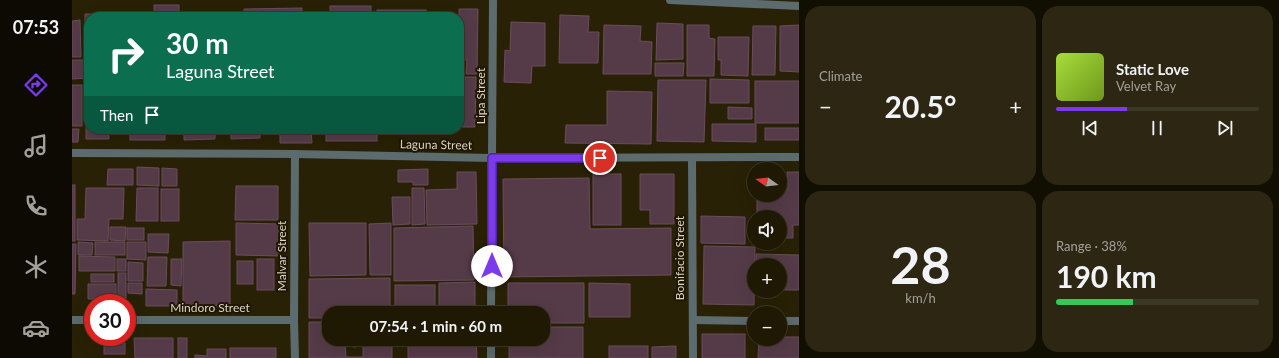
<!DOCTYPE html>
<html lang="en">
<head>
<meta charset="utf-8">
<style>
  :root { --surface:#1f1904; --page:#2c2613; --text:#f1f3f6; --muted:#a1a09a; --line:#3c3826; --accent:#7c3aed }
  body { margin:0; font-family:Lato,sans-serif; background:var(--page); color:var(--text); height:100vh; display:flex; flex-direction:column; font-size:15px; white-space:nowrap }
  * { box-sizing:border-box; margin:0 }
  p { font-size:13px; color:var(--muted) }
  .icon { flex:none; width:22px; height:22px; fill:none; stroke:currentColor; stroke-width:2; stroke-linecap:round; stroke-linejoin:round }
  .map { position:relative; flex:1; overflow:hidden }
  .details { display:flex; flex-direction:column; gap:6px; padding:6px; background:#110e02; width:480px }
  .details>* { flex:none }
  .hud { position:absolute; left:12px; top:12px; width:380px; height:122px; border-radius:16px; box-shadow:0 4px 16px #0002,0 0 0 1px var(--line); background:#0b6e4f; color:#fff; overflow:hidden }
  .needle { width:26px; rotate:284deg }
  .controls { position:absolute; left:675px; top:162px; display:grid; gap:8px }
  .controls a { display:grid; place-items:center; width:40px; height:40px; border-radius:50%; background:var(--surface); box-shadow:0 4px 16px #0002,0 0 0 1px var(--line); font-size:20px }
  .speed { position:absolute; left:12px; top:294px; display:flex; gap:8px; font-size:20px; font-weight:700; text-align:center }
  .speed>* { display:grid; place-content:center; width:52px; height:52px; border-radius:50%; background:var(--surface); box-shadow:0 4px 16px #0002,0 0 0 1px var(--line); line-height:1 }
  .speed .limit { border:6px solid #d22; background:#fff; color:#111 }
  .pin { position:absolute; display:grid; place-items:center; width:34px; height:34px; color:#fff; margin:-17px; border:2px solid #fff; border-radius:50%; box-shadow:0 1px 4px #0007 }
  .me { position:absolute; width:44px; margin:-22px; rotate:0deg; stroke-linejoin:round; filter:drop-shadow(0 0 3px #0008) }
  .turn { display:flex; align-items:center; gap:14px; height:84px; padding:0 16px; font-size:18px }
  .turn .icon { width:52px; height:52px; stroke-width:2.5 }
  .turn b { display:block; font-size:28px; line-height:34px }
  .then { display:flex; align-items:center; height:38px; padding:0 16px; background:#0003; gap:8px; font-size:15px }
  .big { font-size:30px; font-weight:700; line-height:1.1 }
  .details .card { flex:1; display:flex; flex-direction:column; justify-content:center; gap:6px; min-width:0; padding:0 14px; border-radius:16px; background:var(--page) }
  .details .dial { align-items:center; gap:0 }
  .dial b { font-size:52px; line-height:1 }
  .song { display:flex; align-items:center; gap:12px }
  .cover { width:48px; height:48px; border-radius:6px; background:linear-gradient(135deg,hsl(80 70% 55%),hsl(80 70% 35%)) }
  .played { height:4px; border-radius:2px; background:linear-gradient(90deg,var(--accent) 35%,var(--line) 35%) }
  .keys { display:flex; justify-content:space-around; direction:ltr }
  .heat { display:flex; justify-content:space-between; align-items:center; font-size:22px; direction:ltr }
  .charge { height:6px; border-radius:3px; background:linear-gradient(90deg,#34c759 38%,var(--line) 0) }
  .details .tiles { flex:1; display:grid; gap:6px; grid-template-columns:repeat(2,1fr) }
  .trip { position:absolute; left:250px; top:306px; width:228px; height:40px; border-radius:16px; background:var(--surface); box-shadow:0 4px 16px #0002,0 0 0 1px var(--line); font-weight:700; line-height:40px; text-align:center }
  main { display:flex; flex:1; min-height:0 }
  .tab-bar { display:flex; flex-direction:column; width:72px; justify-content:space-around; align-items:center; background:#0c0a02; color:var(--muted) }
  .tab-bar .icon { width:28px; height:28px }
  .tab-bar .active { color:var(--accent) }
  .tab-bar b { font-size:18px; color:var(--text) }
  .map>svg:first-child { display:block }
  .building { fill:#553b48; stroke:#6a4d5c }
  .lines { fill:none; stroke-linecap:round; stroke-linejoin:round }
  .minor { stroke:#5c6b6e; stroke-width:8 }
  .route-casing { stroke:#51269a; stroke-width:10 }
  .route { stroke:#7c3aed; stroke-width:7 }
  .labels { text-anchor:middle; stroke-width:4; stroke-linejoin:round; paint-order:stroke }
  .street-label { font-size:12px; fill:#dbd5c6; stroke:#201700 }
</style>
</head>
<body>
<main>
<nav class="tab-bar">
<b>07:53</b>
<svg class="icon active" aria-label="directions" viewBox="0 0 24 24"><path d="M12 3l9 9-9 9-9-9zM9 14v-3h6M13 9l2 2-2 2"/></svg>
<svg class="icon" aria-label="music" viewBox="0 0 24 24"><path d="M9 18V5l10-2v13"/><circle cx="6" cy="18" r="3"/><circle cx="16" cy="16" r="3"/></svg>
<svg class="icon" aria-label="phone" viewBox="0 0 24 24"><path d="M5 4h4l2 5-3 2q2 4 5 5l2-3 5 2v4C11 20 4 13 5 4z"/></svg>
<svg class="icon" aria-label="climate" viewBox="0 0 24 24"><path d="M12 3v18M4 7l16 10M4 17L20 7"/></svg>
<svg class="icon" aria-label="car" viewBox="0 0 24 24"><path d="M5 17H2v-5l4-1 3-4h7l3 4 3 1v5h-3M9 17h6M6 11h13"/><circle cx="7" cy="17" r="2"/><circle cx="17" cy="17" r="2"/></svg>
</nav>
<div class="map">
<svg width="727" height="358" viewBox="0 0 727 358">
  <rect width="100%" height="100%" fill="#292105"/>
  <g class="building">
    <rect x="82" y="5" width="25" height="12"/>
    <rect x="258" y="6" width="41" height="11"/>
    <path d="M 230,8 L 230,17 L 172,17 L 172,9 Z"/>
    <path d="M 387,9 L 406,9 L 405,74 L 394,74 L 395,60 L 387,60 Z"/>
    <rect x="305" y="10" width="49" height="7"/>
    <path d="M 13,14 L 55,14 L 55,17 L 17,17 L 17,56 L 13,56 Z"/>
    <path d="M 488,15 L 517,16 L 516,32 L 527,32 L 526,63 L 487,63 Z"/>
    <path d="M 8,20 L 9,57 L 0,57 L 0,21 Z"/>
    <path d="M 439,22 L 473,23 L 473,66 L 460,66 L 459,83 L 432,82 L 433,50 L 438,51 Z"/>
    <path d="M 585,23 L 611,24 L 611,59 L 584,60 Z"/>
    <path d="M 532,25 L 569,26 L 568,41 L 580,42 L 579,74 L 531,74 Z"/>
    <path d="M 615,25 L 637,25 L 637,38 L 643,39 L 642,76 L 615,76 Z"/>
    <path d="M 727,25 L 727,72 L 708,71 L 708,26 Z"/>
    <path d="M 681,26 L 704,26 L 703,75 L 680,75 Z"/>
    <path d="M 646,37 L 677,37 L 676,76 L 649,75 L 649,60 L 646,60 Z"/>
    <path d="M 0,60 L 17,60 L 17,78 L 0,79 Z"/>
    <path d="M 583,63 L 612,63 L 611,76 L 583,76 Z"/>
    <path d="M 387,66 L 392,66 L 392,77 L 404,77 L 403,127 L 387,127 Z"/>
    <path d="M 638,79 L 677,80 L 677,103 L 638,103 Z"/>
    <path d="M 586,80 L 634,80 L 632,142 L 585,141 Z"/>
    <rect x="683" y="81" width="44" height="42"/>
    <path d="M 14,82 L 17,82 L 17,129 L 45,129 L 36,129 L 37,139 L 14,139 Z"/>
    <rect x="0" y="85" width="10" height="41"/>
    <path d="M 535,91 L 580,92 L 579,144 L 493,143 L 494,125 L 535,125 Z"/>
    <path d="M 656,107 L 680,108 L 680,119 L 656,119 Z"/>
    <path d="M 640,124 L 684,124 L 684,142 L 640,141 Z"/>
    <rect x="693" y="128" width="34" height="12"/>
    <path d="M 0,129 L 7,129 L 6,142 L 0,142 Z"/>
    <rect x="58" y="129" width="35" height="11"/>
    <path d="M 112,129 L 143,129 L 143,139 L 112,140 Z"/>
    <path d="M 159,129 L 188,129 L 188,138 L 159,139 Z"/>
    <path d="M 208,129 L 239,129 L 240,143 L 208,143 Z"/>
    <rect x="254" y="129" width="51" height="12"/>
    <path d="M 65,167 L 87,168 L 87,186 L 65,185 Z"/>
    <path d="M 90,168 L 105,169 L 105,186 L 90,186 Z"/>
    <path d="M 36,169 L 61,169 L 61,185 L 35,185 Z"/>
    <path d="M 356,169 L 356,185 L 341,185 L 341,182 L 326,182 L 326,170 Z"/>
    <path d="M 385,172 L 404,172 L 405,224 L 355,225 L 354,190 L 385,189 Z"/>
    <path d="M 715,172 L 727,172 L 727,225 L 721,225 L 721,238 L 708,238 L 708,217 L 685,217 L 685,195 L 708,195 L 708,189 L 716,189 Z"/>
    <rect x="521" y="174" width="28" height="51"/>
    <path d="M 568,174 L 602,174 L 602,224 L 578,224 L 578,210 L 568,210 Z"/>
    <path d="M 517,178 L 518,229 L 599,228 L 599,275 L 432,277 L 431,179 Z"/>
    <rect x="0" y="185" width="3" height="56"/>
    <path d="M 164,186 L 206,186 L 206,220 L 163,220 Z"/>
    <path d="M 14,188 L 52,188 L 51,219 L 37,219 L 36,241 L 5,240 L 5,219 L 13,219 Z"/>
    <path d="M 65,188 L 86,188 L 86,221 L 64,221 Z"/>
    <path d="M 340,188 L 352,188 L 353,224 L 340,225 Z"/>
    <rect x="89" y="189" width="18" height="32"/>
    <path d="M 320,197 L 338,197 L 338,224 L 321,225 Z"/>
    <path d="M 629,216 L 673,217 L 673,244 L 629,243 Z"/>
    <path d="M 164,223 L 208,224 L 208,256 L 164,255 Z"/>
    <path d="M 237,223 L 294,223 L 294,275 L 238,276 Z"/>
    <path d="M 319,223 L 319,275 L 298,275 L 297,224 Z"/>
    <path d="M 401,226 L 402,280 L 322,281 L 322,228 Z"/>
    <path d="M 38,227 L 54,227 L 53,241 L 38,240 Z"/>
    <rect x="55" y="228" width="17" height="12"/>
    <path d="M 76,234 L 97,234 L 96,253 L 76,252 Z"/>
    <path d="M 158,241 L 158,306 L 111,306 L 111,242 Z"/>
    <path d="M 6,242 L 21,243 L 20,255 L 6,255 Z"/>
    <rect x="23" y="242" width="30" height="13"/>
    <path d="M 55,242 L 74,242 L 74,260 L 55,259 Z"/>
    <path d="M 0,244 L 4,244 L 3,294 L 0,294 Z"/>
    <path d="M 632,246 L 683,247 L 682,305 L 631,304 Z"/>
    <path d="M 684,254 L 727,255 L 727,290 L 708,290 L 708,265 L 684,265 Z"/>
    <path d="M 7,256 L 43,257 L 43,271 L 7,271 Z"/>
    <path d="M 76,257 L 95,257 L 94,286 L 75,286 Z"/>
    <rect x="45" y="259" width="9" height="12"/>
    <path d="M 99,259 L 110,259 L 109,286 L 99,285 Z"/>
    <rect x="185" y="259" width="17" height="31"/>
    <rect x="165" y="261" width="16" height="23"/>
    <path d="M 56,262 L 71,263 L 71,281 L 56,281 Z"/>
    <rect x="46" y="273" width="8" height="25"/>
    <rect x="19" y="274" width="23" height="8"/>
    <path d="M 318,278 L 318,313 L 257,313 L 257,318 L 237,318 L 237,279 Z"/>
    <path d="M 403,282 L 403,313 L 367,313 L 367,283 Z"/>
    <path d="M 56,283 L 70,283 L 70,294 L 56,293 Z"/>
    <path d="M 436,283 L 512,283 L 512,323 L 471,323 L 471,313 L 436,313 Z"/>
    <path d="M 517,283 L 558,284 L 558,317 L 517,317 Z"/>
    <path d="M 16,284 L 44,284 L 44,300 L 16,299 Z"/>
    <rect x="323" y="285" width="40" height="28"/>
    <path d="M 74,289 L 105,290 L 105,306 L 74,306 Z"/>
    <path d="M 237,322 L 257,322 L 257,339 L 273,339 L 274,357 L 291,357 L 291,346 L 281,347 L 281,339 L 320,339 L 320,358 L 237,358 Z"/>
    <path d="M 471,327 L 511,327 L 511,358 L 437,358 L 437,339 L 471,339 Z"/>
    <rect x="630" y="334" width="43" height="24"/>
    <path d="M 708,337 L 727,337 L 727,358 L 686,358 L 687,339 L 708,339 Z"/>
    <path d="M 62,338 L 101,338 L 101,358 L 63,358 Z"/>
    <rect x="106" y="338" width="9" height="20"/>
    <path d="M 325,339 L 404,339 L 405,358 L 336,358 L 336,341 L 325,341 Z"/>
    <rect x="32" y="343" width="21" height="11"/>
    <rect x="537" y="346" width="39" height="12"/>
    <path d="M 604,346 L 604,358 L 580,358 L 580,347 Z"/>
    <rect x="158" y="348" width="46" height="10"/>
    <path d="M 135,349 L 154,349 L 154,358 L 123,358 L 123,355 L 135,356 Z"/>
  </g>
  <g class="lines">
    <g class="minor">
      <path d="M 598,0 L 727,6"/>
      <path d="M 0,153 L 223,154 L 420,158 L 727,157"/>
      <path d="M 620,158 L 621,358"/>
      <path d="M 419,313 L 421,0"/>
      <path d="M 0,320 L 21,320"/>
      <path d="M 55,320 L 222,320"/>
      <path d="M 621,320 L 682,321"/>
      <path d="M 708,321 L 727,321"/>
      <path d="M 223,358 L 222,320 L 223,154"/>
      <path d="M 419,358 L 419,339"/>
    </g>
  </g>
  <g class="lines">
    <defs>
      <path id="route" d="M 420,266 L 420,158 L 528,158"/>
    </defs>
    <use href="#route" class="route-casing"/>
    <use href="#route" class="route"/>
  </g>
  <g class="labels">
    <g class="street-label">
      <text transform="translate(409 96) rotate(-90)" y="4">Lipa Street</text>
      <text transform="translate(364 145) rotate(1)" y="4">Laguna Street</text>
      <text transform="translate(210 256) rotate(-90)" y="4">Malvar Street</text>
      <text transform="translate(608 258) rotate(-90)" y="4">Bonifacio Street</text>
      <text x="138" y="312">Mindoro Street</text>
    </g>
  </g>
</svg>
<div class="controls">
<a><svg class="needle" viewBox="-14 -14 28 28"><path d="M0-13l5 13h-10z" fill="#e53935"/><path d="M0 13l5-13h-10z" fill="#a1a09a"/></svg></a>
<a><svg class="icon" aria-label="sound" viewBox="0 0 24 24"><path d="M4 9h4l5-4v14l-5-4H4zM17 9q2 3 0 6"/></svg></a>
<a>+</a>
<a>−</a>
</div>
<div class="speed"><div class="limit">30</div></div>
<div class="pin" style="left:528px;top:158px;background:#d93025"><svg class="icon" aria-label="arrive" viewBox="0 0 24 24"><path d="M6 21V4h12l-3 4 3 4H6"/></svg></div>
<svg class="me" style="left:420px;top:266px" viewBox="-20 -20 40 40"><circle r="19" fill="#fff"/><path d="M0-13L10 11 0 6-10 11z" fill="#7c3aed"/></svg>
<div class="trip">07:54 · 1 min · 60 m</div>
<div class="hud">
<div class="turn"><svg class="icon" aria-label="right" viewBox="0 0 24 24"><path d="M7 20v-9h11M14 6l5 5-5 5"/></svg><div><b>30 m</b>Laguna Street</div></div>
<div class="then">Then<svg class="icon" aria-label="arrive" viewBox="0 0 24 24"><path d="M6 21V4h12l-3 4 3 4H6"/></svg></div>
</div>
</div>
<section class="details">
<div class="tiles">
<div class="card"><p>Climate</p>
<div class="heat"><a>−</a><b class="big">20.5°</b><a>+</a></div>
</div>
<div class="card">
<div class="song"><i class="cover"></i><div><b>Static Love</b><p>Velvet Ray</p></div></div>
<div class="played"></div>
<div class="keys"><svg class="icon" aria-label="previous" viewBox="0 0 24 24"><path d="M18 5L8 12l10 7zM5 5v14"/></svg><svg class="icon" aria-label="pause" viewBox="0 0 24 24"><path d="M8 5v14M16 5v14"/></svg><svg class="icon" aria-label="next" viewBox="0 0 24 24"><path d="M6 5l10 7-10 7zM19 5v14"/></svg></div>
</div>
<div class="card dial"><b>28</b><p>km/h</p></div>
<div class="card"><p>Range · 38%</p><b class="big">190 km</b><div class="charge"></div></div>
</div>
</section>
</main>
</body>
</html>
